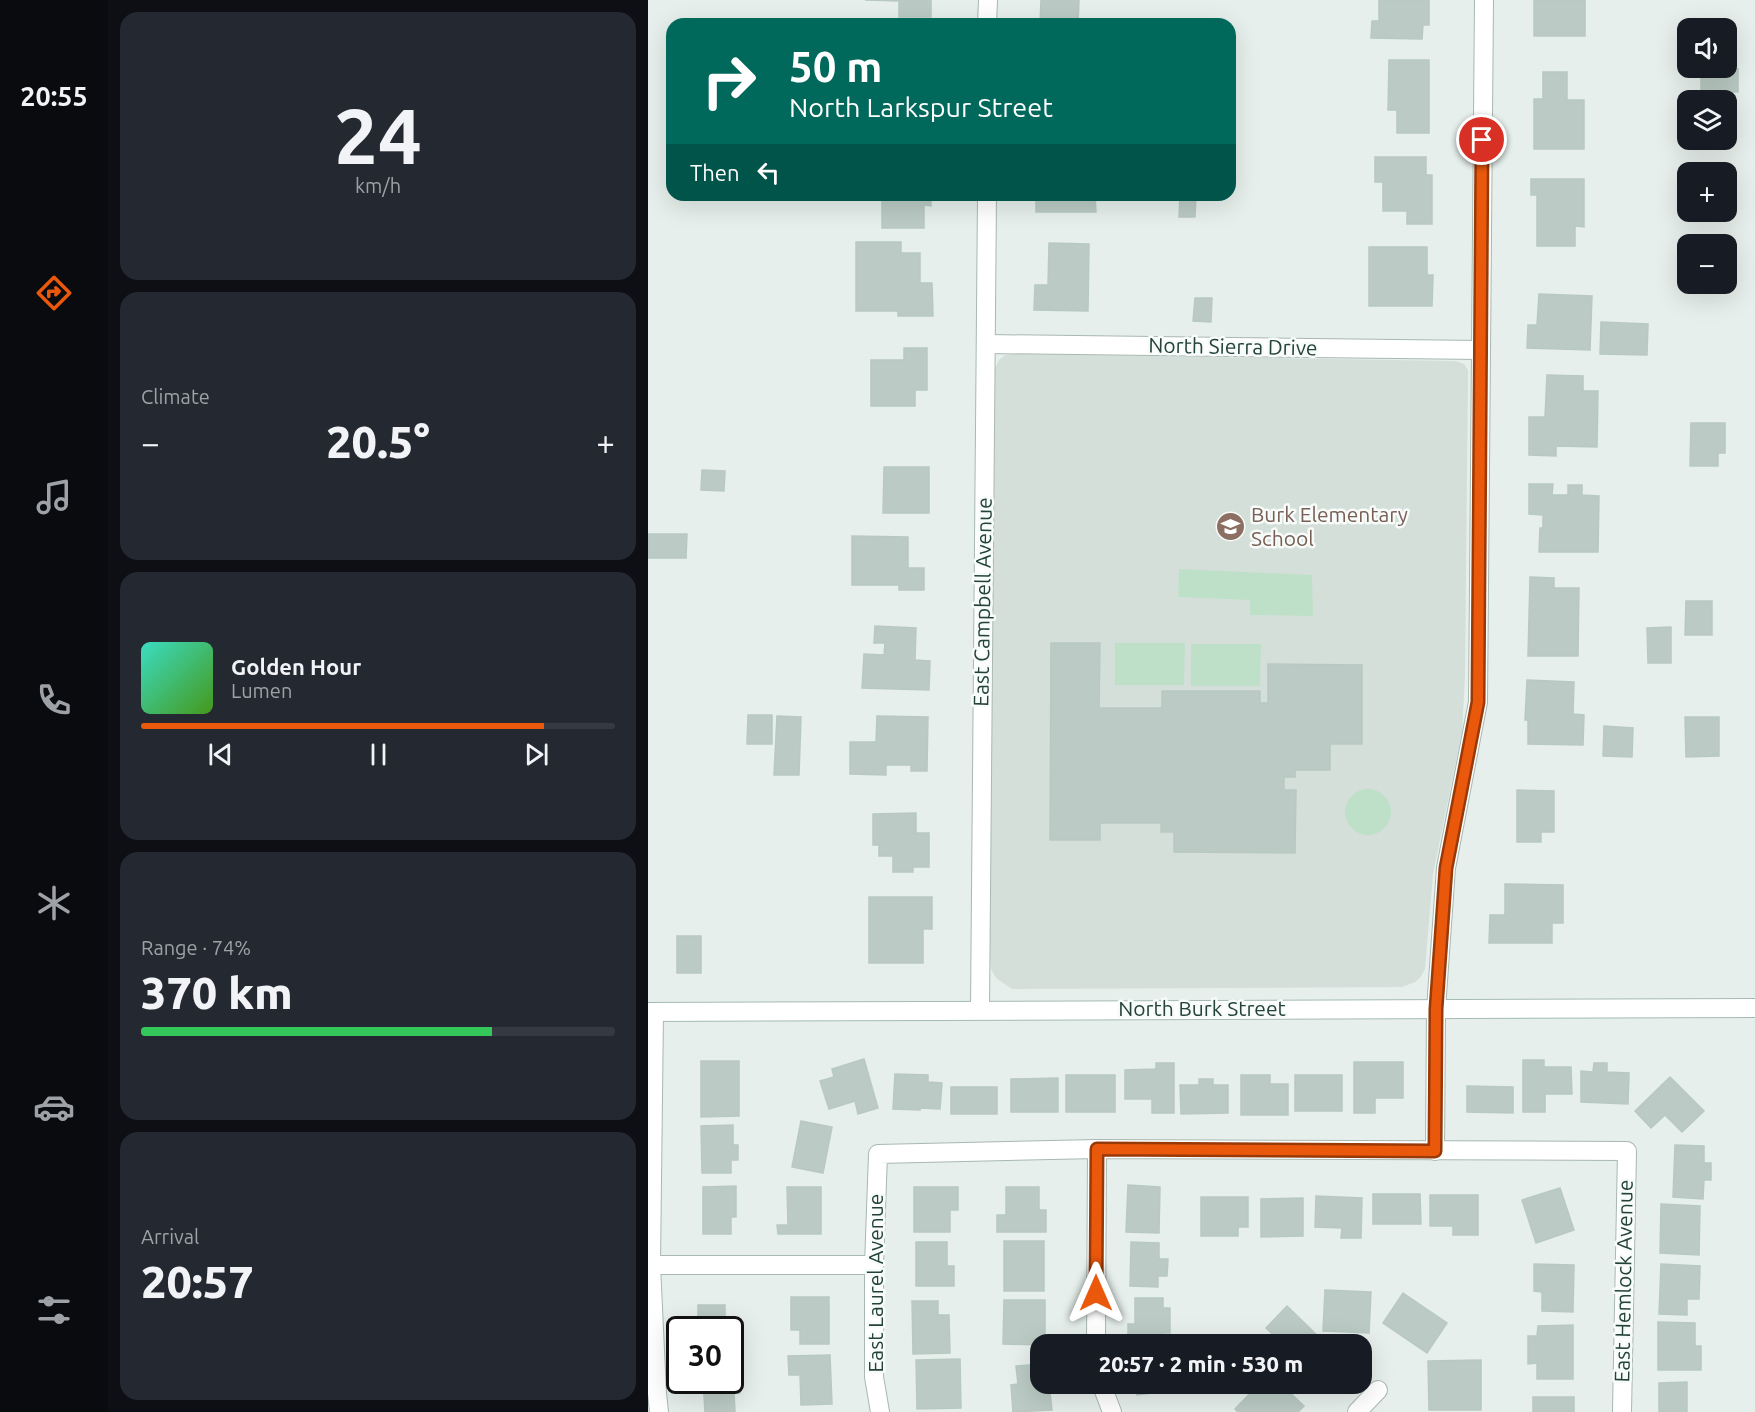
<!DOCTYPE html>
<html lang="en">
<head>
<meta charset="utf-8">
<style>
  :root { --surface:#171b24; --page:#242831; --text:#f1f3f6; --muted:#9ea1a6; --line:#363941; --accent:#ea580c }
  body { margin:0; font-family:Ubuntu,sans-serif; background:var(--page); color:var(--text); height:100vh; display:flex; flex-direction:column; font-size:22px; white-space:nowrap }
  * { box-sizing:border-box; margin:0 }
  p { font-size:20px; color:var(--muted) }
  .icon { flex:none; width:33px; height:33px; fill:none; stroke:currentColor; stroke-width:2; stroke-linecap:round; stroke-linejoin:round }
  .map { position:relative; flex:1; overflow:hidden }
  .sheet { display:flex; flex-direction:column; gap:12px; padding:12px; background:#0d0f14; width:540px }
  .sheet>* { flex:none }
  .guide { position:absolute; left:18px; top:18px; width:570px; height:183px; border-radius:18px; box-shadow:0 6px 24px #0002; background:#00695c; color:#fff; overflow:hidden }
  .tools { position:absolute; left:1029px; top:18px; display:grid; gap:12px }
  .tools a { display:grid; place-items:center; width:60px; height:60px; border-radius:12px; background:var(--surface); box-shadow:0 6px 24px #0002; font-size:30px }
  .speed { position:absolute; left:18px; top:1316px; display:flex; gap:12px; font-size:30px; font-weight:700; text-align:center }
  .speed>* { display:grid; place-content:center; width:78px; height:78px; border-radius:50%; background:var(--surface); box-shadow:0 6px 24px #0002; line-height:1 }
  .speed .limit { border:3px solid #111; border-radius:9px; background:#fff; color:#111 }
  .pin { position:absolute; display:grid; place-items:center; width:51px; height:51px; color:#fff; margin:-26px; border:3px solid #fff; border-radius:50%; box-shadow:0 2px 6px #0007 }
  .me { position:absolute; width:66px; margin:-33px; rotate:0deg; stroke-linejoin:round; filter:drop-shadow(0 0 4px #0008) }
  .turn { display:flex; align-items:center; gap:21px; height:126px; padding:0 24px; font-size:27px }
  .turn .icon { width:78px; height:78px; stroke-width:2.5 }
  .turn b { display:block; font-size:42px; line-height:51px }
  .then { display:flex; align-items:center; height:57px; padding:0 24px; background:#0003; gap:12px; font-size:22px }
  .big { font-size:45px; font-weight:800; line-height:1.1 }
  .sheet .widget { flex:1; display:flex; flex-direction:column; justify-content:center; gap:9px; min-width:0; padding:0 21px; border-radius:18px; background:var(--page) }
  .sheet .dial { align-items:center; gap:0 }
  .dial b { font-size:78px; line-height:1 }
  .song { display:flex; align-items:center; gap:18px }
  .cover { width:72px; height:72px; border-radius:9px; background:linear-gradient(135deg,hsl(170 70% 55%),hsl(100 70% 35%)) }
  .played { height:6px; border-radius:3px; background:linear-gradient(90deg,var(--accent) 85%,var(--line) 85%) }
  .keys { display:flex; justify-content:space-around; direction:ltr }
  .heat { display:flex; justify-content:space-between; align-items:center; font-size:33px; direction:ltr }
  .charge { height:9px; border-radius:4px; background:linear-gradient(90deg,#34c759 74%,var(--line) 0) }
  .trip { position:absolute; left:382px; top:1334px; width:342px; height:60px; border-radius:18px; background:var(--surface); box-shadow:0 6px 24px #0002; font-weight:800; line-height:60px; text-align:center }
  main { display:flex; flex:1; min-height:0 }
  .menu { display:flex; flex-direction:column; width:108px; justify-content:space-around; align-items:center; background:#090b0e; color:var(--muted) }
  .menu .icon { width:42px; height:42px }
  .menu .active { color:var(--accent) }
  .menu b { font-size:27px; color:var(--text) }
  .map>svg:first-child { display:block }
  .built { fill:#d4dfda }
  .green { fill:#bfe0c8 }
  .building { fill:#bbcac4; stroke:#b8c9c2; stroke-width:1.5 }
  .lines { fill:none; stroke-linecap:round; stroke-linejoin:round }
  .street-casing { stroke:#a8b8b2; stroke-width:20 }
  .secondary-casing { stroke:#a4bbb3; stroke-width:20 }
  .street { stroke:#fff; stroke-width:18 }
  .secondary { stroke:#fff; stroke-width:18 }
  .route-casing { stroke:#983908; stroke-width:15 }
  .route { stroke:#ea580c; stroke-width:10 }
  .labels { text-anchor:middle; stroke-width:5; stroke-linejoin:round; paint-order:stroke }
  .street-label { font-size:21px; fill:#24423a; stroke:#f7fbf9 }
  .education-label { font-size:21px; fill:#785e54; stroke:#f7fbf9; text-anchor:start }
</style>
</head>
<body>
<main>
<nav class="menu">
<b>20:55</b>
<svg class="icon active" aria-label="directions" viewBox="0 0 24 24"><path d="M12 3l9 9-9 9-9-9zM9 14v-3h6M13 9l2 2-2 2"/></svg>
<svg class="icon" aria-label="music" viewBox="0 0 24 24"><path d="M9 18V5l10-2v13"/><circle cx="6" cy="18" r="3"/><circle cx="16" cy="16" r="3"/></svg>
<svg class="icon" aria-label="phone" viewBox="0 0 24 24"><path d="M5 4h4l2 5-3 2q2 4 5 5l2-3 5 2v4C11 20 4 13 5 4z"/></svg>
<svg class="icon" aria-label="climate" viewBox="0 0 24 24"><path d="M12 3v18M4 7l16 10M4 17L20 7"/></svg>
<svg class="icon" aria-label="car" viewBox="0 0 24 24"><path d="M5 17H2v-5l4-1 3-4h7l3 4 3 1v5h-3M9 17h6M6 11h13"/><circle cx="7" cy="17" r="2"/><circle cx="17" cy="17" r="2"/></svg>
<svg class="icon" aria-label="filters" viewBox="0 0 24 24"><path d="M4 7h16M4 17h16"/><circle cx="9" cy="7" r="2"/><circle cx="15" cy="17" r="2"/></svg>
</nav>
<section class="sheet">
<div class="widget dial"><b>24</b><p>km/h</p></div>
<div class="widget"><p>Climate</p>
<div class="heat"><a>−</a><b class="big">20.5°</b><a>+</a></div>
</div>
<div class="widget">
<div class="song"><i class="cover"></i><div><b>Golden Hour</b><p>Lumen</p></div></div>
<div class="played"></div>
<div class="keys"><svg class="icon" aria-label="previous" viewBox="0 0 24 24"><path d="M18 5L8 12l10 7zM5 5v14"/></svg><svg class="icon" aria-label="pause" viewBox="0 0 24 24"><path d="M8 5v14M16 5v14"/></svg><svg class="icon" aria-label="next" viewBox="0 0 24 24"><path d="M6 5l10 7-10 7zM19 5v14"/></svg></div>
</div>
<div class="widget"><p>Range · 74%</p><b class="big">370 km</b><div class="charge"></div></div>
<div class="widget"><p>Arrival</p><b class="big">20:57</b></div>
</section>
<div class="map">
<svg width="1107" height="1412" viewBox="0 0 1107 1412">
  <rect width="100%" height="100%" fill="#e6efeb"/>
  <path class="built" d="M 370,354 L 807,361 L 816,364 L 820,370 L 820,377 L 817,677 L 814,732 L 785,874 L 777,969 L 772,978 L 767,982 L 754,987 L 364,989 L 348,978 L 343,969 L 342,960 L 347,368 L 351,360 L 357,355 Z"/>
  <g class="green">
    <path d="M 531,569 L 664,575 L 665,616 L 602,615 L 602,600 L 530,597 Z"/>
    <path d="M 467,643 L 537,643 L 536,685 L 467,685 Z"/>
    <path d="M 543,644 L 613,644 L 612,686 L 543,686 Z"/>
    <circle cx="720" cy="812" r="23"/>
  </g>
  <g class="building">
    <path d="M 217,0 L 283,0 L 283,17 L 251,17 L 251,1 Z"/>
    <path d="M 393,0 L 431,0 L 430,24 L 392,24 Z"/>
    <path d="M 731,0 L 781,0 L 781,25 L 775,25 L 774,39 L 723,38 L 724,21 L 731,21 Z"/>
    <rect x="886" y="0" width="51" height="36"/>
    <rect x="582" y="49" width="2" height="27"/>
    <path d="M 741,60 L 781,60 L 781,133 L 749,133 L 749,110 L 740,110 Z"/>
    <rect x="1053" y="69" width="37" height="23"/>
    <path d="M 895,72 L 919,72 L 919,100 L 936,100 L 936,149 L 886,149 L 886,99 L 895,99 Z"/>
    <path d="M 727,157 L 778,157 L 778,175 L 784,175 L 784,224 L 759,224 L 759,211 L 735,211 L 735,182 L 727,182 Z"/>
    <path d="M 883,179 L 936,179 L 936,227 L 927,226 L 927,246 L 889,246 L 889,195 L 883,195 Z"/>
    <path d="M 234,195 L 283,195 L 283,206 L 276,205 L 276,228 L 234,228 Z"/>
    <path d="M 388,195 L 447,195 L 448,212 L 388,212 Z"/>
    <path d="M 532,195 L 548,195 L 547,217 L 531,217 Z"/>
    <path d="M 208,242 L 253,242 L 253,253 L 272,253 L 272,283 L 284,283 L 285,316 L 250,316 L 250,311 L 208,311 Z"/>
    <path d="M 401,243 L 441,244 L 440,311 L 386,310 L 387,285 L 400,285 Z"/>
    <path d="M 721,247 L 779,247 L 779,275 L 785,275 L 784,306 L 721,306 Z"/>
    <path d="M 891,294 L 944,296 L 942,350 L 879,348 L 880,325 L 889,325 Z"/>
    <path d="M 547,298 L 564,298 L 563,322 L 545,321 Z"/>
    <path d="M 953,322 L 1000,324 L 999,355 L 952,354 Z"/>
    <path d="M 256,348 L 279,348 L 279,390 L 267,390 L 267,406 L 223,406 L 223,360 L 256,360 Z"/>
    <path d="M 899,375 L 935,376 L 935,391 L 950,391 L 949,447 L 908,446 L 908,456 L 881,455 L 881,417 L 897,417 Z"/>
    <path d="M 1043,423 L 1077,423 L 1077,453 L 1070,453 L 1070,466 L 1042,466 Z"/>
    <path d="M 236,467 L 281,467 L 281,513 L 235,513 Z"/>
    <path d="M 54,470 L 77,471 L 76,491 L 53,490 Z"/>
    <path d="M 881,484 L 905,484 L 904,495 L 920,495 L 920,485 L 934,485 L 934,495 L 951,496 L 950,552 L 891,552 L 892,528 L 895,528 L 895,515 L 881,514 Z"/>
    <path d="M 0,534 L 39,534 L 38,558 L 0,558 Z"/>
    <path d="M 204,536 L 260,537 L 260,568 L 276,568 L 276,590 L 251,590 L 251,585 L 204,585 Z"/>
    <path d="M 882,577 L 906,578 L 906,588 L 931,588 L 930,656 L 880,656 Z"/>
    <path d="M 1038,601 L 1064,601 L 1064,635 L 1037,635 Z"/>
    <path d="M 227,626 L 268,628 L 267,660 L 282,661 L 281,690 L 214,688 L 216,654 L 236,655 L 237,643 L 226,643 Z"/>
    <path d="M 1023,627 L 1023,663 L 1000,663 L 999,628 Z"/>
    <path d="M 403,643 L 452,643 L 451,708 L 514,708 L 514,691 L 612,691 L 612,703 L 620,703 L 620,664 L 714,665 L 714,744 L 682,744 L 682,770 L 647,770 L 647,777 L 636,777 L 636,790 L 648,790 L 647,853 L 526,852 L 526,832 L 513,832 L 513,823 L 452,823 L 452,840 L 402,840 Z"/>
    <path d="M 879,680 L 926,682 L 925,714 L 936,715 L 935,745 L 880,744 L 880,720 L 877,720 Z"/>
    <path d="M 100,715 L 124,715 L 124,744 L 99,744 Z"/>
    <path d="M 129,716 L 153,717 L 151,775 L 126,775 Z"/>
    <path d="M 229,716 L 280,717 L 279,771 L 263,771 L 263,765 L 238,765 L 238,775 L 202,774 L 202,742 L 228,742 Z"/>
    <path d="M 1037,717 L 1071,717 L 1071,756 L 1038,757 Z"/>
    <path d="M 956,726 L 985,728 L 984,757 L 955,756 Z"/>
    <path d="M 869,790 L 906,791 L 906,832 L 893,832 L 893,842 L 869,842 Z"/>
    <path d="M 268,813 L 268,833 L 281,833 L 281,867 L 265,867 L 265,872 L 245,872 L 245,856 L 231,856 L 231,845 L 225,845 L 225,814 Z"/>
    <path d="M 857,884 L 915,885 L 915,923 L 904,923 L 904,943 L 841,943 L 842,915 L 857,915 Z"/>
    <path d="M 221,897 L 284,897 L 284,929 L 275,929 L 275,963 L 221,963 Z"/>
    <rect x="29" y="936" width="24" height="37"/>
    <path d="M 216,1059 L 230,1108 L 210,1114 L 207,1101 L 181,1109 L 172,1081 L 186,1077 L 184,1069 Z"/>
    <path d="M 875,1060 L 896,1060 L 896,1067 L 923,1067 L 924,1094 L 897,1094 L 897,1112 L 875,1112 Z"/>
    <path d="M 53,1061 L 91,1061 L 91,1116 L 53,1117 Z"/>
    <path d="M 706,1062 L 755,1062 L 755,1098 L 727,1098 L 727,1113 L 706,1113 Z"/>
    <path d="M 508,1063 L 526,1063 L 526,1113 L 504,1113 L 504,1099 L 477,1099 L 477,1070 L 508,1069 Z"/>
    <path d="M 946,1063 L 959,1063 L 959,1072 L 981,1073 L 980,1104 L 933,1102 L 933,1071 L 945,1072 Z"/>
    <path d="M 247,1074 L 280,1075 L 280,1082 L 294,1083 L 292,1109 L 272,1108 L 272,1110 L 245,1109 Z"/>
    <rect x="418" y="1075" width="49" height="37"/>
    <path d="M 593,1075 L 622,1075 L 622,1084 L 640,1084 L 640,1115 L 593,1115 Z"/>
    <rect x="647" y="1075" width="47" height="36"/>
    <path d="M 1022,1077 L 1056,1111 L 1034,1132 L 1017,1115 L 1003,1128 L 987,1111 Z"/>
    <path d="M 410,1078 L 410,1112 L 363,1112 L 363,1079 Z"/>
    <path d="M 551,1079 L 565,1079 L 565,1085 L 580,1085 L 580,1113 L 533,1114 L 532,1085 L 551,1085 Z"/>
    <path d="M 819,1086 L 865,1087 L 865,1113 L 819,1112 Z"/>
    <rect x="303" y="1087" width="46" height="27"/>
    <path d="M 153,1121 L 184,1127 L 175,1173 L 144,1167 Z"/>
    <path d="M 85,1125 L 85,1145 L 90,1145 L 90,1160 L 83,1160 L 83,1173 L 54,1173 L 53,1126 Z"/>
    <path d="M 1027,1145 L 1056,1146 L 1056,1163 L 1063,1163 L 1063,1180 L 1056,1180 L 1055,1199 L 1025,1197 Z"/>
    <path d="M 480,1185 L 512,1187 L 511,1233 L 478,1232 Z"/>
    <path d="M 88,1186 L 88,1217 L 83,1217 L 83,1234 L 55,1234 L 55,1187 Z"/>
    <path d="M 139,1187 L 173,1187 L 173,1234 L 130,1234 L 129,1225 L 140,1225 Z"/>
    <path d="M 266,1187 L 310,1187 L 310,1210 L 302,1210 L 302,1232 L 266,1232 Z"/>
    <path d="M 358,1187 L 391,1187 L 391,1210 L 398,1210 L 398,1232 L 349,1232 L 349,1215 L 358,1215 Z"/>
    <path d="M 912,1188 L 926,1230 L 888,1243 L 874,1200 Z"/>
    <path d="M 725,1194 L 772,1194 L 773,1224 L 725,1224 Z"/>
    <path d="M 782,1195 L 830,1195 L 830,1235 L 805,1235 L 805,1226 L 782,1226 Z"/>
    <path d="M 668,1196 L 714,1198 L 713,1238 L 693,1238 L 694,1228 L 667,1227 Z"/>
    <path d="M 553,1197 L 600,1197 L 600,1227 L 590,1227 L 590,1236 L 553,1236 Z"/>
    <path d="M 655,1198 L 655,1236 L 613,1237 L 613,1199 Z"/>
    <path d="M 1013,1204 L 1052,1206 L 1051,1255 L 1012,1253 Z"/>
    <rect x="356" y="1241" width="40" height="50"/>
    <path d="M 268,1242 L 299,1242 L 299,1266 L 306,1266 L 306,1286 L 268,1286 Z"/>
    <path d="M 483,1242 L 511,1243 L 511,1259 L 520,1259 L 519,1276 L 510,1276 L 510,1287 L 482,1286 Z"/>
    <path d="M 886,1264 L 926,1265 L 925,1312 L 894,1311 L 894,1292 L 886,1291 Z"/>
    <path d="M 1013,1264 L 1052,1266 L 1051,1299 L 1039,1299 L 1039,1315 L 1011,1314 Z"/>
    <path d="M 677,1290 L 723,1292 L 721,1333 L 675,1331 Z"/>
    <path d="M 755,1293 L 799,1323 L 779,1353 L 735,1323 Z"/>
    <path d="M 143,1297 L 181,1297 L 181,1344 L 152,1344 L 152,1330 L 143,1330 Z"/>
    <path d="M 487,1298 L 515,1298 L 515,1308 L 522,1308 L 522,1333 L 514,1333 L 514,1343 L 480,1342 L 480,1324 L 487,1324 Z"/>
    <path d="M 356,1300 L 397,1300 L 397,1344 L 393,1344 L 393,1345 L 355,1344 Z"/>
    <path d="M 264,1301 L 290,1301 L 290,1315 L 301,1315 L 302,1353 L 265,1354 Z"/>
    <path d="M 50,1305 L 77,1305 L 77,1328 L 85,1328 L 86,1352 L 82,1352 L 82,1329 L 50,1329 Z"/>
    <path d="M 639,1306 L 678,1344 L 623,1344 L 629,1338 L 618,1328 Z"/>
    <path d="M 1010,1322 L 1047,1323 L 1047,1346 L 1053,1346 L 1053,1370 L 1010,1370 Z"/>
    <path d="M 925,1325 L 925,1379 L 889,1379 L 889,1363 L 880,1364 L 880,1336 L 889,1336 L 890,1326 Z"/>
    <path d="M 182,1355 L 184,1404 L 153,1405 L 152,1375 L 141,1375 L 140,1356 Z"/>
    <path d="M 312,1359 L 313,1408 L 269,1409 L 268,1360 Z"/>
    <path d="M 833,1360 L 833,1410 L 781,1410 L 780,1361 Z"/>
    <path d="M 393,1364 L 393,1383 L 401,1383 L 404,1410 L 365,1412 L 363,1385 L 370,1384 L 368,1366 Z"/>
    <path d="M 82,1366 L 85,1366 L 85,1377 L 91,1377 L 92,1393 L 86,1393 L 87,1412 L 57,1412 L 55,1380 L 82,1380 Z"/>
    <path d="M 1039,1382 L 1039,1412 L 1011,1412 L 1011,1383 Z"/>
    <path d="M 487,1383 L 533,1383 L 534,1389 L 489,1395 Z"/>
    <path d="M 612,1383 L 632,1383 L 656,1406 L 650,1412 L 590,1412 L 587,1409 Z"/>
    <rect x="885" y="1397" width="41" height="15"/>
  </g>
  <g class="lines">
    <defs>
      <g id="street">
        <path d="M 339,24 L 340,0"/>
        <path d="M 338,344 L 833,350"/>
        <path d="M 332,1010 L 339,195"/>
        <path d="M 6,1012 L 3,1265 L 9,1393 L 11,1412"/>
        <path d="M 787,1151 L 788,1009 L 798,868 L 830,702 L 836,0"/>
        <path d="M 3,1265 L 226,1265"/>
        <path d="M 448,1344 L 449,1149"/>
        <path d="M 453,1383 L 464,1412"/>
        <path d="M 232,1412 L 226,1377 L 226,1265 L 230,1154 L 449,1149 L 979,1151 L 974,1412"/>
        <path d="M 709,1412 L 730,1390"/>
      </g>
      <path id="secondary" d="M 0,1012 L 1107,1008"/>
    </defs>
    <use href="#street" class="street-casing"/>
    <use href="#secondary" class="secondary-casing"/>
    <use href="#street" class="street"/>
    <use href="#secondary" class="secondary"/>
  </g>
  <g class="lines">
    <defs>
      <path id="route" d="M 448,1293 L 449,1149 L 787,1151 L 788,1009 L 798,868 L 830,702 L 834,140"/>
    </defs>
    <use href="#route" class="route-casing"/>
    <use href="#route" class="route"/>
  </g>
  <defs>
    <symbol id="school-disc" viewBox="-11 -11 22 22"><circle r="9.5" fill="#8d6e63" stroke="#f7fbf9"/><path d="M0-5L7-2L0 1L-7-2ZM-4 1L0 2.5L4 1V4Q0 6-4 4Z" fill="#fff"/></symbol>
  </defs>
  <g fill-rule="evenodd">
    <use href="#school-disc" x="566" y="510" width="33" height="33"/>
  </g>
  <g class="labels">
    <g class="street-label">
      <text transform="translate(585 347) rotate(1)" y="7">North Sierra Drive</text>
      <text transform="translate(335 602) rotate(-89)" y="7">East Campbell Avenue</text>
      <text x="554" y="1016">North Burk Street</text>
      <text transform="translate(976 1281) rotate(-89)" y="7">East Hemlock Avenue</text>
      <text transform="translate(228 1283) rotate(-90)" y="7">East Laurel Avenue</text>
    </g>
    <g class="education-label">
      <text x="603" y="522">Burk Elementary<tspan x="603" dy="24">School</tspan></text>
    </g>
  </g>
</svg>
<div class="tools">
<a><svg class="icon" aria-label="sound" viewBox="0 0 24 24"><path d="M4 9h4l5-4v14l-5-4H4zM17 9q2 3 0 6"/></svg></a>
<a><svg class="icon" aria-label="layers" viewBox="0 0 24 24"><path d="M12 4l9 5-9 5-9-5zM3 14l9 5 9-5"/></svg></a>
<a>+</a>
<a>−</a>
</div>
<div class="speed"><div class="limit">30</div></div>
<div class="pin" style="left:834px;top:140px;background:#d93025"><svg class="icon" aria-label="arrive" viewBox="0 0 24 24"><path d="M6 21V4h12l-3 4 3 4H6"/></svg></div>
<svg class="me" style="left:448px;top:1293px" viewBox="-20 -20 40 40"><path d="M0-17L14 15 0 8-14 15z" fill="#ea580c" stroke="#fff" stroke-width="4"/></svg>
<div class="trip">20:57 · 2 min · 530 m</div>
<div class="guide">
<div class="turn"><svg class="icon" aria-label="right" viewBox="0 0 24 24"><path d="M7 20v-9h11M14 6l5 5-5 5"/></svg><div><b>50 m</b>North Larkspur Street</div></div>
<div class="then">Then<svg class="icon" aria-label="left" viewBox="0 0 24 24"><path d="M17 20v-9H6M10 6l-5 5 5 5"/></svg></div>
</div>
</div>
</main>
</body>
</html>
